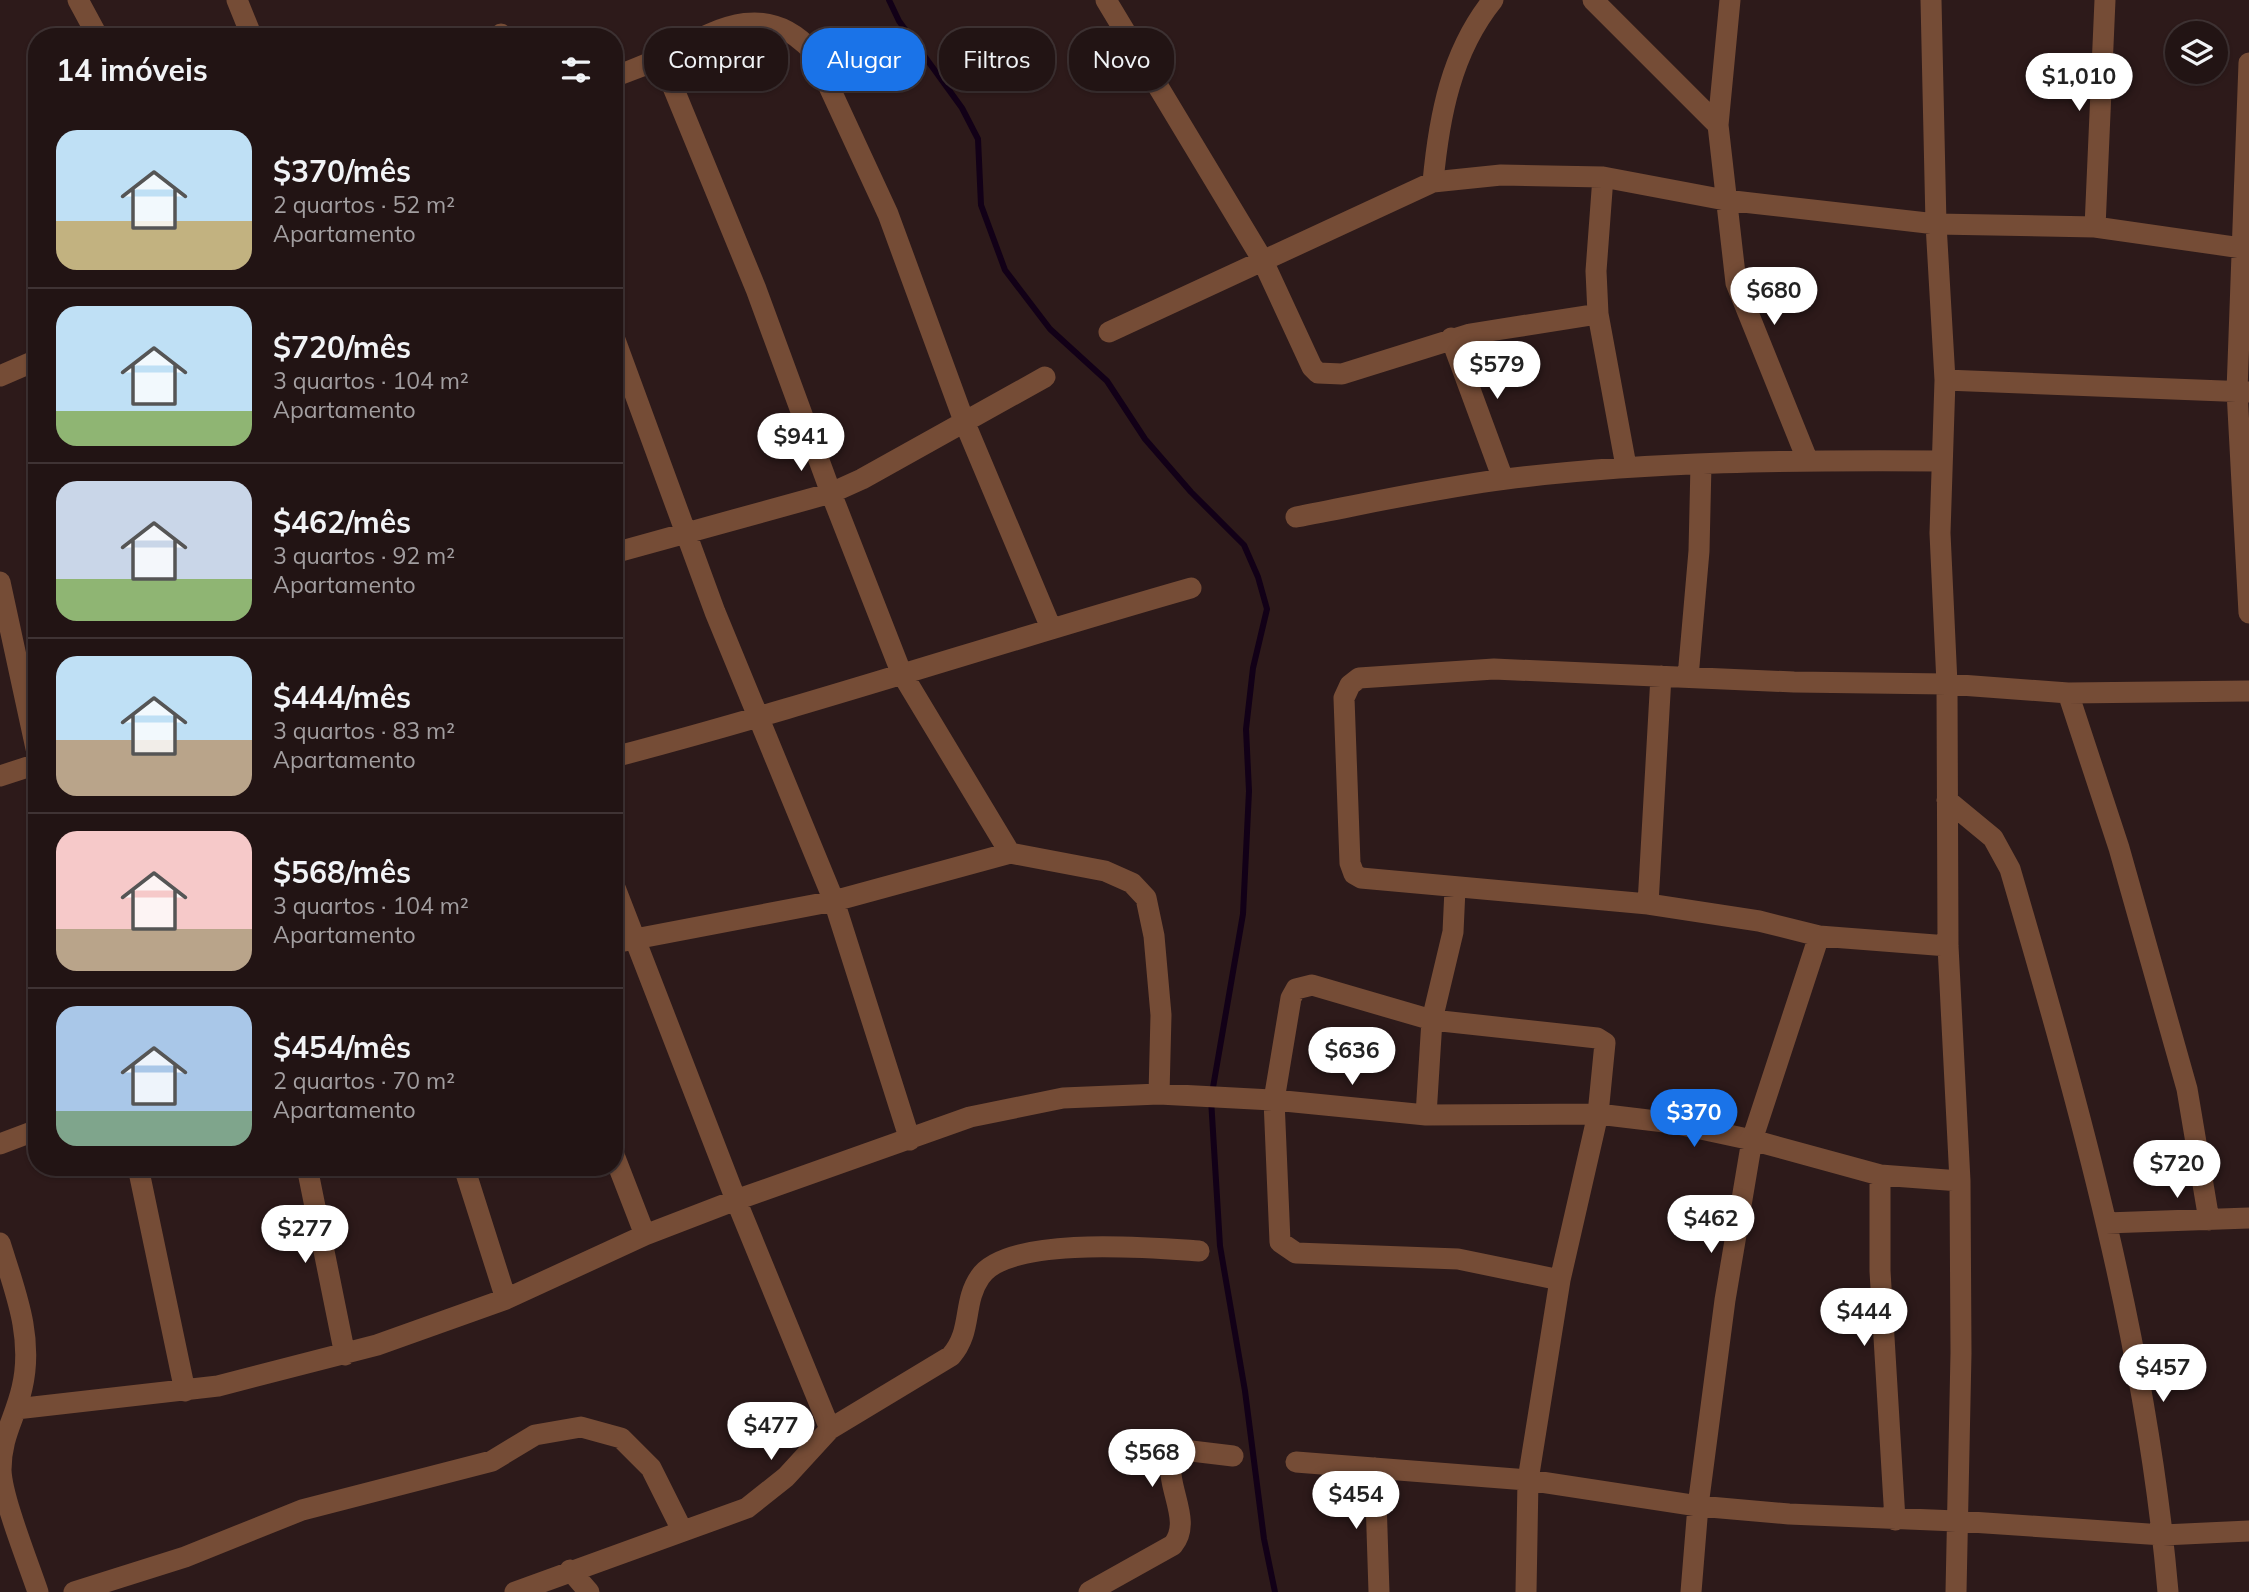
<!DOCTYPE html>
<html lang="pt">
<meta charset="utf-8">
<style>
body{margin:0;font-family:Mulish,sans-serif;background:#2e2122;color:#f1f3f6;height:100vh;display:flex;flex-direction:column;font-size:26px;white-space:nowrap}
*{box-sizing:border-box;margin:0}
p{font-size:23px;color:#a29ea0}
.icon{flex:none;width:38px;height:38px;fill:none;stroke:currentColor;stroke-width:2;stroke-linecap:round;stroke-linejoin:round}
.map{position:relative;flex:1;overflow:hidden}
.side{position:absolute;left:28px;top:28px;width:595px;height:1148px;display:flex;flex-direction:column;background:#221414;border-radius:28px;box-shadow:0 2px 5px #0004,0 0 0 2px #3f3334}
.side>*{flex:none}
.top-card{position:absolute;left:644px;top:28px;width:665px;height:63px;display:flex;gap:14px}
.controls{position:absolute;left:2165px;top:21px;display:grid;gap:14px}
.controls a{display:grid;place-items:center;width:63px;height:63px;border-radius:50%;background:#221414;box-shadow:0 2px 5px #0004,0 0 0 2px #3f3334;font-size:35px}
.price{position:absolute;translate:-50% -60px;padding:0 16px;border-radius:24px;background:#fff;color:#222;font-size:23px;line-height:46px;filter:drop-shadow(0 2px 4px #0008)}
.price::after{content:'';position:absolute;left:50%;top:42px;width:21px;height:16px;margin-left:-10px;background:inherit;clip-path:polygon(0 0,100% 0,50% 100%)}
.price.active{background:#1a73e8;color:#fff}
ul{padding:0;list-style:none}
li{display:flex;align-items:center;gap:21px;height:175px;padding:0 28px}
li+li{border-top:2px solid #3f3334}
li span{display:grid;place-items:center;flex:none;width:196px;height:140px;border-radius:21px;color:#555}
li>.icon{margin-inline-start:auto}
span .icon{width:84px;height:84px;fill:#fffc;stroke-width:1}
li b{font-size:30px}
h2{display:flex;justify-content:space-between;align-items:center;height:84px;padding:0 28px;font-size:30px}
.pill{padding:0 24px;border-radius:28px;background:#221414;box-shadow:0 2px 5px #0004,0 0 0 2px #3f3334;font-size:24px;line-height:63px}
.pill.active{background:#1a73e8;color:#fff}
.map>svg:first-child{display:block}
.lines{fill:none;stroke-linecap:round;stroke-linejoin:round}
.stream{stroke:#120017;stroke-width:6}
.minor{stroke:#754c36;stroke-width:21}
</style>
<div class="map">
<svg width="2249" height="1592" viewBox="0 0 2249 1592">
<rect width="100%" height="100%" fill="#2d1a1a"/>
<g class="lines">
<path class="stream" d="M889 0 899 21 962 108 978 139 981 205 1005 270 1050 329 1107 381 1145 439 1191 492 1244 545 1258 577 1267 609 1253 668 1246 729 1249 791 1243 914 1211 1099 1220 1246 1245 1391 1264 1539 1275 1592"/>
<path class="minor" d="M78 0 98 37
M237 0 252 37
M1106 0 1262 259 1312 367 1318 373 1342 374 1470 334 1598 314
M1593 0 1718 125 1736 283 1807 459
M1931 0 1936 224 1945 380 1940 533 1947 684 1948 946 1960 1181 1961 1353 1956 1592
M501 34V37
M661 58 756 289 831 493 901 672 1010 853
M2249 63 2237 391 2249 613
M614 77C631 70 649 64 665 56 719 28 766 0 813 52L888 214 964 421 1051 628
M1718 125 1730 0
M1603 177 1596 271 1598 314 1626 466
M1433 182C1439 117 1451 52 1493 0
M2095 227 2105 0
M1109 332 1433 182 1501 175 1603 177 1725 200 1936 224 2095 227 2249 249
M614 337 715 612 834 901 910 1140
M1451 338 1503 479
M0 376 37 360
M1945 380 2249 392
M1296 517C1365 504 1435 488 1506 479 1651 461 1795 460 1941 461
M614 553 831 493 862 479 1045 377
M0 582 37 753
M1688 677 1699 551 1701 464
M2068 693 2119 848 2187 1089 2209 1220
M614 757C808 706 998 643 1191 588
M0 776 37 764
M1947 800 1993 838 2010 869C2079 1105 2147 1346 2168 1592
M614 885 736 1200 830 1429
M1648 904 1661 676
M614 943 834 901 1010 853 1105 871 1132 883 1146 898 1154 936 1161 1015 1159 1094
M1948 946 1819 936 1759 921 1648 904 1361 878 1354 874 1350 863 1344 698 1350 685 1359 678 1494 669 1794 682 1947 684 2068 693 2249 691
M1426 1115 1432 1020 1453 932 1455 889
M0 1144 37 1130
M614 1155 645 1235
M138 1167 185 1391
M307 1167 345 1355
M464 1167 506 1299
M1880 1175V1271L1895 1520
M2106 1223 2249 1218
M0 1243C15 1291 34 1337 22 1388 15 1419 1 1436 1 1470 2 1498 28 1562 38 1592
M16 1409 218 1386 377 1345 506 1299 645 1235 736 1200 970 1117 1063 1098 1159 1094 1274 1100 1426 1115 1598 1114 1673 1123 1752 1140 1880 1175 1960 1181
M1296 1462 1528 1480 1698 1506 1789 1514 1956 1521 2163 1535 2249 1531
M1375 1468 1379 1592
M570 1570 589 1592
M74 1592 185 1557 302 1510 492 1461 535 1435 581 1427 621 1438 651 1468 682 1530
M515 1592 747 1508 786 1477 830 1429 951 1356C973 1331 962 1303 980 1277 1008 1235 1153 1248 1199 1251
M1089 1592 1173 1545C1194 1519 1162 1484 1173 1454L1183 1450 1233 1456
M1526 1592 1528 1480 1560 1280 1598 1114 1605 1043 1597 1038 1432 1020 1312 985 1296 989 1291 998 1274 1100 1280 1242 1296 1253 1458 1259 1560 1280
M1691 1592 1698 1506 1725 1300 1752 1140 1819 936"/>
</g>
</svg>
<div class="controls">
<a><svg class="icon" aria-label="layers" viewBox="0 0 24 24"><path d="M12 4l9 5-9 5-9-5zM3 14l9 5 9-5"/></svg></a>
</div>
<b class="price" style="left:2079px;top:113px">$1,010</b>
<b class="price" style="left:1774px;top:327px">$680</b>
<b class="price" style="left:1497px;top:401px">$579</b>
<b class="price" style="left:801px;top:473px">$941</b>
<b class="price" style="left:1352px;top:1087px">$636</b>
<b class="price active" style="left:1694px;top:1149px">$370</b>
<b class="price" style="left:2177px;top:1200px">$720</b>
<b class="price" style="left:1711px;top:1255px">$462</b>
<b class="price" style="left:305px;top:1265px">$277</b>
<b class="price" style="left:1864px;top:1348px">$444</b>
<b class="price" style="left:2163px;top:1404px">$457</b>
<b class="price" style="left:771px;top:1462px">$477</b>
<b class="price" style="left:1152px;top:1489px">$568</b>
<b class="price" style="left:1356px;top:1531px">$454</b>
<div class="top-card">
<a class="pill">Comprar</a>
<a class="pill active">Alugar</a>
<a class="pill">Filtros</a>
<a class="pill">Novo</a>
</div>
<section class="side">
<h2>14 imóveis<svg class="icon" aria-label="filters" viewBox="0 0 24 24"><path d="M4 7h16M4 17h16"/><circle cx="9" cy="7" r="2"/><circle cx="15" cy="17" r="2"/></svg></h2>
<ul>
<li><span style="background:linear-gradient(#bfe0f5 65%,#c2b280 0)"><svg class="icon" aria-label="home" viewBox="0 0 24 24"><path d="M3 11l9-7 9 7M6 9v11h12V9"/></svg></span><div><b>$370/mês</b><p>2 quartos · 52 m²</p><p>Apartamento</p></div></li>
<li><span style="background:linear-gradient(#bfe0f5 75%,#8fb573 0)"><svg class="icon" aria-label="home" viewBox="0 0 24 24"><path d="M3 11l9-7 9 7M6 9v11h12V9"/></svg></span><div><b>$720/mês</b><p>3 quartos · 104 m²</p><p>Apartamento</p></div></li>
<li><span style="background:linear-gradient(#c9d6e8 70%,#8fb573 0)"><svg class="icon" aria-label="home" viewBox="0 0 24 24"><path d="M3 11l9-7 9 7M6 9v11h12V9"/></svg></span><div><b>$462/mês</b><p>3 quartos · 92 m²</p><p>Apartamento</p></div></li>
<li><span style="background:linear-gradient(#bfe0f5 60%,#b9a48a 0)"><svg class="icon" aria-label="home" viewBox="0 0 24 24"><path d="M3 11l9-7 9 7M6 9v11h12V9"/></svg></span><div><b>$444/mês</b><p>3 quartos · 83 m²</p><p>Apartamento</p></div></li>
<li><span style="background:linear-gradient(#f6c9c9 70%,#b9a48a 0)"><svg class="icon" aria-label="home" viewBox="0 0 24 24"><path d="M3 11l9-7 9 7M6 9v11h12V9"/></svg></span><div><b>$568/mês</b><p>3 quartos · 104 m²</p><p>Apartamento</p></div></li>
<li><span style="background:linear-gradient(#a9c7e8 75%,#7fa58c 0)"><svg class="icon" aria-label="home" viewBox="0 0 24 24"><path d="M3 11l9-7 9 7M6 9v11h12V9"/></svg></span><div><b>$454/mês</b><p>2 quartos · 70 m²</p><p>Apartamento</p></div></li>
</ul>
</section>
</div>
